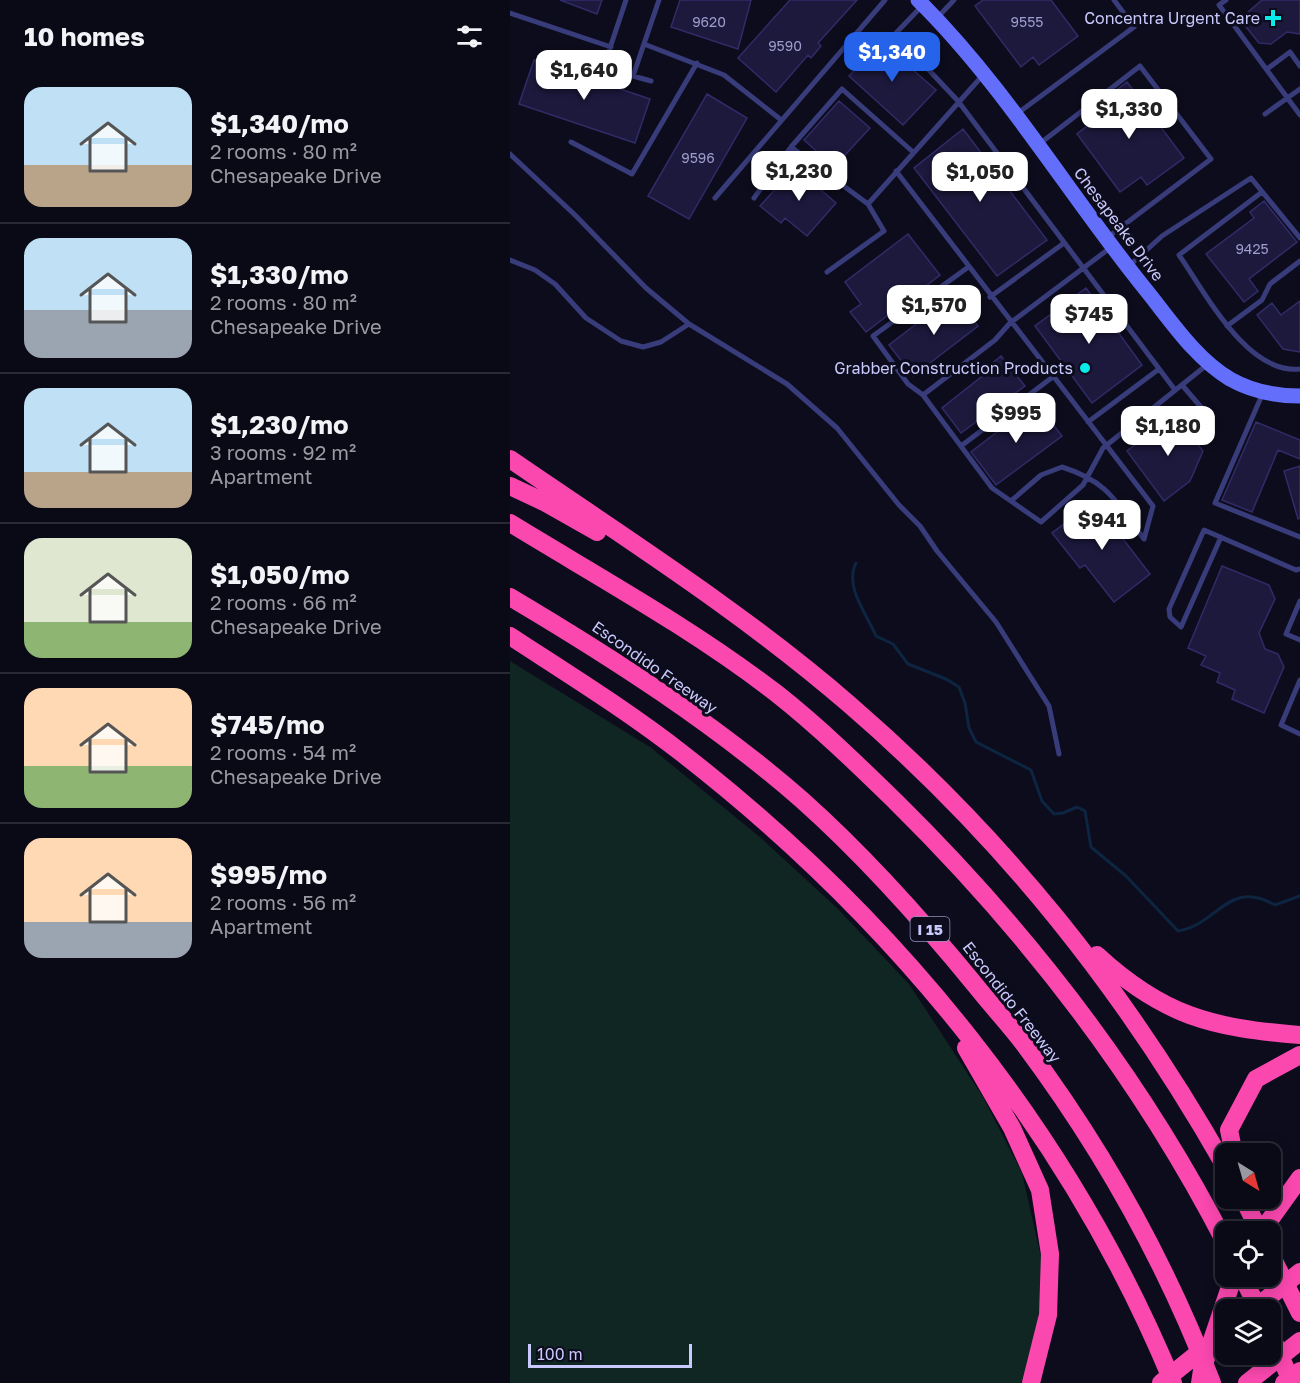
<!DOCTYPE html>
<meta charset="utf-8">
<style>
body{margin:0;font-family:"Golos Text",sans-serif;background:#13121f;color:#f1f3f6;height:100vh;display:flex;flex-direction:column;font-size:22px;white-space:nowrap}
*{box-sizing:border-box;margin:0}
p{font-size:20px;color:#999aa1}
.icon{flex:none;width:33px;height:33px;fill:none;stroke:currentColor;stroke-width:2;stroke-linecap:round;stroke-linejoin:round}
.map{position:relative;flex:1;overflow:hidden}
.side{display:flex;flex-direction:column;background:#0a0916;width:510px}
.side>*{flex:none}
.needle{width:39px;rotate:143deg}
.controls{position:absolute;left:705px;top:1143px;display:grid;gap:12px}
.controls a{display:grid;place-items:center;width:66px;height:66px;border-radius:12px;background:#0a0916;box-shadow:0 3px 15px #0003,0 0 0 2px #2a2a35;font-size:30px}
.scale{position:absolute;left:18px;bottom:15px;width:164px;box-sizing:border-box;padding-left:6px;border:3px solid #cac9fd;border-top:0;font-size:16px;line-height:21px;white-space:nowrap;color:#cac9fd;-webkit-text-stroke:4px #0d0c1d;paint-order:stroke}
.price{position:absolute;translate:-50% -51px;padding:0 14px;border-radius:12px;background:#fff;color:#222;font-size:20px;line-height:39px;filter:drop-shadow(0 2px 3px #0008)}
.price::after{content:'';position:absolute;left:50%;top:36px;width:18px;height:14px;margin-left:-9px;background:inherit;clip-path:polygon(0 0,100% 0,50% 100%)}
.price.on{background:#2563eb;color:#fff}
ul{padding:0;list-style:none}
li{display:flex;align-items:center;gap:18px;height:150px;padding:0 24px}
li+li{border-top:2px solid #2a2a35}
li span{display:grid;place-items:center;flex:none;width:168px;height:120px;border-radius:18px;color:#555}
li>.icon{margin-inline-start:auto}
span .icon{width:72px;height:72px;fill:#fffc;stroke-width:1}
li b{font-size:26px}
h2{display:flex;justify-content:space-between;align-items:center;height:72px;padding:0 24px;font-size:26px}
main{display:flex;flex:1;min-height:0}
.map>svg:first-child{display:block}
.green{fill:#0f2623}
.lines{fill:none;stroke-linecap:round;stroke-linejoin:round}
.stream{stroke:#0d2540;stroke-width:3}
.building{fill:#1c193d;stroke:#312b68;stroke-width:1.5}
.lane{stroke:#383c7a;stroke-width:5}
.secondary{stroke:#636ffb;stroke-width:15}
.highway{stroke:#fa48af;stroke-width:18}
.highway-bridge{stroke:#fa48af;stroke-width:18}
.poi-dot{fill:#07eceb;stroke:#0d0c1d;stroke-width:2}
.labels{text-anchor:middle;dominant-baseline:central;stroke-width:6;stroke-linejoin:round;paint-order:stroke}
.number-label{font-size:14px;fill:#9e9dcd}
.shield{fill:#0d0c1d;stroke:#9190ba;stroke-width:1.5}
.shield-label{font-size:15px;font-weight:bold;fill:#cac9fd}
.poi-label{font-size:16px;fill:#cac9fd;stroke:#0d0c1d;text-anchor:end}
.street-label{font-size:16px;fill:#cac9fd;stroke:#0d0c1d}
</style>
<main>
<section class="side">
<h2>10 homes<svg class="icon" aria-label="filters" viewBox="0 0 24 24"><path d="M4 7h16M4 17h16"/><circle cx="9" cy="7" r="2"/><circle cx="15" cy="17" r="2"/></svg></h2>
<ul>
<li><span style="background:linear-gradient(#bfe0f5 65%,#b9a48a 0)"><svg class="icon" aria-label="home" viewBox="0 0 24 24"><path d="M3 11l9-7 9 7M6 9v11h12V9"/></svg></span><div><b>$1,340/mo</b><p>2 rooms · 80 m²</p><p>Chesapeake Drive</p></div></li>
<li><span style="background:linear-gradient(#bfe0f5 60%,#9aa5b1 0)"><svg class="icon" aria-label="home" viewBox="0 0 24 24"><path d="M3 11l9-7 9 7M6 9v11h12V9"/></svg></span><div><b>$1,330/mo</b><p>2 rooms · 80 m²</p><p>Chesapeake Drive</p></div></li>
<li><span style="background:linear-gradient(#bfe0f5 70%,#b9a48a 0)"><svg class="icon" aria-label="home" viewBox="0 0 24 24"><path d="M3 11l9-7 9 7M6 9v11h12V9"/></svg></span><div><b>$1,230/mo</b><p>3 rooms · 92 m²</p><p>Apartment</p></div></li>
<li><span style="background:linear-gradient(#dfe7d0 70%,#8fb573 0)"><svg class="icon" aria-label="home" viewBox="0 0 24 24"><path d="M3 11l9-7 9 7M6 9v11h12V9"/></svg></span><div><b>$1,050/mo</b><p>2 rooms · 66 m²</p><p>Chesapeake Drive</p></div></li>
<li><span style="background:linear-gradient(#ffd9b3 65%,#8fb573 0)"><svg class="icon" aria-label="home" viewBox="0 0 24 24"><path d="M3 11l9-7 9 7M6 9v11h12V9"/></svg></span><div><b>$745/mo</b><p>2 rooms · 54 m²</p><p>Chesapeake Drive</p></div></li>
<li><span style="background:linear-gradient(#ffd9b3 70%,#9aa5b1 0)"><svg class="icon" aria-label="home" viewBox="0 0 24 24"><path d="M3 11l9-7 9 7M6 9v11h12V9"/></svg></span><div><b>$995/mo</b><p>2 rooms · 56 m²</p><p>Apartment</p></div></li>
</ul>
</section>
<div class="map">
<svg width="790" height="1383" viewBox="0 0 790 1383">
<rect width="100%" height="100%" fill="#0d0c1d"/>
<path class="green" d="M0 661 140 747 251 838 327 908 399 984 473 1097 512 1173 534 1270 524 1350 511 1383H0Z"/>
<g class="lines">
<path class="stream" d="M346 563C334 587 357 614 366 636L383 644 398 664 436 679 449 687 455 703 459 728 466 742 521 770 532 801 544 814 553 813 567 807 575 811 581 847 616 876 668 931C708 925 718 878 765 905L790 896"/>
</g>
<path class="building" d="M50 0H92L87 14Z
M170 0H241L228 49 161 27Z
M280 0H347L308 43 311 46 301 58 298 55 266 92 228 58Z
M473 0H541L568 36 529 65 523 57 511 67 465 6Z
M752 0H790V34L777 32 761 44 749 43 733 23 737 13Z
M371 42 426 90 393 125 339 76Z
M24 60 140 99 125 143 9 104Z
M617 82 674 158 637 185 631 177 610 192 567 134 587 118 581 110Z
M197 94 237 118 179 219 138 196Z
M329 101 360 128 324 167 294 140Z
M453 129 537 240 487 276 404 168Z
M285 167 326 203 297 236 275 218 271 223 250 206Z
M754 201 787 242 739 279 748 291 734 302 696 254 744 218 740 212Z
M398 234 430 275 356 332 340 312 351 304 335 282Z
M576 288 632 365 582 403 525 326Z
M444 295 468 326 403 376 379 345Z
M790 301V352L773 349 747 315 762 303 771 315Z
M491 356 515 386 451 433 432 408 471 377 469 374Z
M526 402 552 436 486 485 461 452Z
M665 415 693 451 680 481 654 501 617 451Z
M746 422 790 440V459L768 450 742 512 712 500Z
M790 466V518L788 519 774 471Z
M584 501 640 574 604 602 575 565 570 568 542 533Z
M712 566 759 585 765 599 749 633 755 649 768 654 774 667 754 713 722 699 725 690 707 682 710 673 691 665 696 656 678 648Z"/>
<g class="lines">
<path class="lane" d="M116 0 94 66 123 76 149 0
M716 0 709 5 790 115
M411 7 385 34 448 101 665 390
M0 13 101 47
M427 18 444 0
M134 44 214 75 270 119
M757 69 780 52 790 66
M123 76 141 81
M508 113 624 27 604 0
M755 114 790 89
M61 142 122 174 187 63
M528 145 630 66 701 159 598 237
M281 147 332 89 403 152
M0 154 65 215 136 288 179 324 277 384 327 428 389 505 410 526 427 551 486 622 539 706 549 754
M386 171 643 506 634 539C606 502 599 482 552 467L531 475 501 501
M752 192 669 255C695 292 737 375 790 369
M205 198 375 0
M244 198 281 147 358 204
M0 260 25 270 45 284 76 318 111 341 133 347 151 342 179 324
M619 266 652 236 741 178 790 238
M457 268 363 336 398 384 413 395 482 488 531 522 573 485 593 448 698 364
M317 272 374 231 358 204 473 75
M480 297 554 243
M717 326 752 300 760 284 790 261
M672 385 702 420
M413 395 485 340 500 323 600 248
M752 395 705 503 790 537
M578 422 649 369
M451 446 544 376
M711 537 671 627 660 617 659 609 694 530 786 570 790 569
M790 601 776 634 790 640
M790 680 771 725 790 734"/>
<path class="secondary" d="M408 0C495 86 559 195 636 290 661 321 685 358 720 379 743 392 765 396 790 396"/>
<path class="highway" d="M0 459C115 538 234 613 340 705 495 839 615 990 716 1168
M0 486 34 502 87 532
M0 523C90 578 183 629 266 693 308 726 347 764 385 801 517 931 631 1079 716 1244
M0 597C101 657 204 723 292 800 356 857 412 920 466 986 481 1005 499 1024 514 1044 591 1147 656 1263 702 1383
M0 636C58 674 118 711 173 754 385 919 560 1133 663 1383
M587 955C653 1016 702 1028 790 1035
M456 1048 502 1128 530 1190 540 1254 538 1315 521 1383
M724 1154 719 1130 746 1079 790 1055
M733 1198 750 1232
M751 1232 790 1178
M760 1253 790 1313
M732 1276 749 1310
M760 1333 782 1383"/>
<path class="highway-bridge" d="M743 1310 790 1272
M651 1383 702 1342
M690 1383 692 1370 720 1287
M737 1383 790 1341
M774 1383 790 1371"/>
</g>
<g class="poi-dot">
<path d="M760 9h6v6h6v6h-6v6h-6v-6h-6v-6h6z"/>
<circle cx="575" cy="368" r="6"/>
</g>
<g class="labels">
<g class="number-label">
<text x="199" y="21">9620</text>
<text x="517" y="21">9555</text>
<text x="275" y="45">9590</text>
<text x="188" y="157">9596</text>
<text x="742" y="248">9425</text>
</g>
<rect class="shield" x="400.5" y="917" width="39" height="24" rx="4.5"/>
<g class="shield-label">
<text x="420" y="929">I 15</text>
</g>
<g class="poi-label">
<text x="750" y="18">Concentra Urgent Care</text>
<text x="563" y="368">Grabber Construction Products</text>
</g>
<g class="street-label">
<text transform="translate(609 224) rotate(53)">Chesapeake Drive</text>
<text transform="translate(145 667) rotate(35)">Escondido Freeway</text>
<text transform="translate(502 1002) rotate(52)">Escondido Freeway</text>
</g>
</g>
</svg>
<div class="controls">
<a><svg class="needle" viewBox="-14 -14 28 28"><path d="M0-13l5 13h-10z" fill="#e53935"/><path d="M0 13l5-13h-10z" fill="#999aa1"/></svg></a>
<a><svg class="icon" aria-label="locate" viewBox="0 0 24 24"><circle cx="12" cy="12" r="6"/><path d="M12 2v4M12 18v4M2 12h4M18 12h4"/></svg></a>
<a><svg class="icon" aria-label="layers" viewBox="0 0 24 24"><path d="M12 4l9 5-9 5-9-5zM3 14l9 5 9-5"/></svg></a>
</div>
<div class="scale">100 m</div>
<b class="price on" style="left:382px;top:83px">$1,340</b>
<b class="price" style="left:74px;top:101px">$1,640</b>
<b class="price" style="left:619px;top:140px">$1,330</b>
<b class="price" style="left:289px;top:202px">$1,230</b>
<b class="price" style="left:470px;top:203px">$1,050</b>
<b class="price" style="left:424px;top:336px">$1,570</b>
<b class="price" style="left:579px;top:345px">$745</b>
<b class="price" style="left:506px;top:444px">$995</b>
<b class="price" style="left:658px;top:457px">$1,180</b>
<b class="price" style="left:592px;top:551px">$941</b>
</div>
</main>
